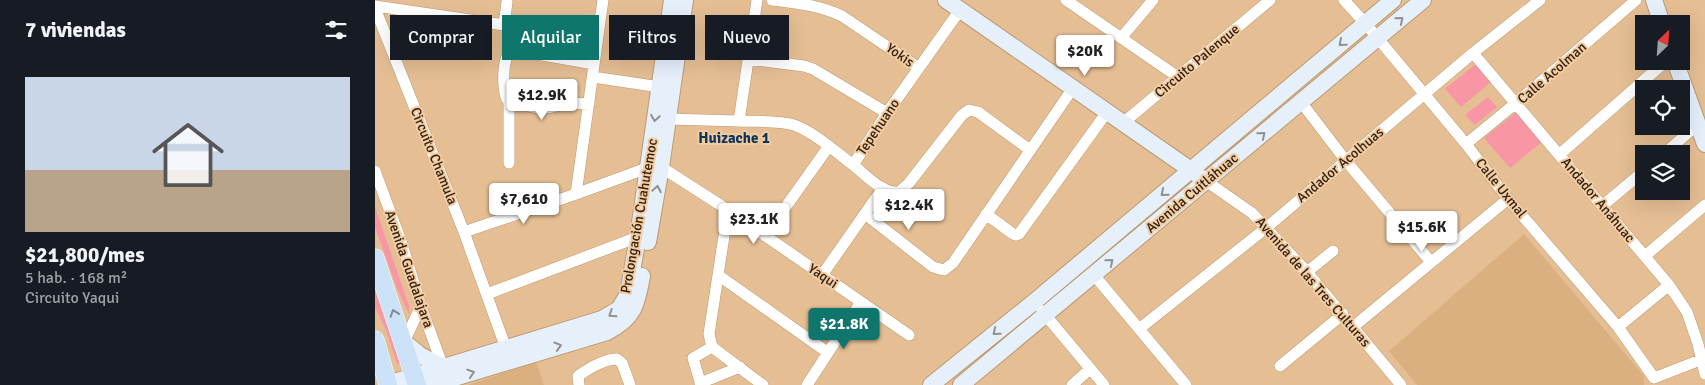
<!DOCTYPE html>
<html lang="es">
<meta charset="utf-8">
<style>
body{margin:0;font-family:Signika,sans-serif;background:#242831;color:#f1f3f6;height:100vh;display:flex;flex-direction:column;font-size:19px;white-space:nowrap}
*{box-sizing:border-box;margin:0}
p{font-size:16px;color:#9ea1a6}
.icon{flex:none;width:28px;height:28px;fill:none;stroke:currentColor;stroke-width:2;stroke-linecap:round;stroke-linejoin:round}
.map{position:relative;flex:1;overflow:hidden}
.details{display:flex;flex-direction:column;background:#171b24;width:375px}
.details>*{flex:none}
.hud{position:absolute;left:15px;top:15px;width:475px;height:45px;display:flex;gap:10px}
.needle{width:32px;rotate:25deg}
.controls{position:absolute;left:1260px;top:15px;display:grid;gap:10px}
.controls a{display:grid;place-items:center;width:55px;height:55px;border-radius:0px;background:#171b24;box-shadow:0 5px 20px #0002;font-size:25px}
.price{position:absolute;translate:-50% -42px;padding:0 11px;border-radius:5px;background:#fff;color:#222;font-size:16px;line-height:32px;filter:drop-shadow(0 1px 2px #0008)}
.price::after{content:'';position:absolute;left:50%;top:30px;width:15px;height:11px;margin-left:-8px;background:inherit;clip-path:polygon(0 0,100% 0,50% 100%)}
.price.selected{background:#0f766e;color:#fff}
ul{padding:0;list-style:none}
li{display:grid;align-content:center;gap:10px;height:265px;padding:0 25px}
li span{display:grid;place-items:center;height:155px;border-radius:0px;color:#555}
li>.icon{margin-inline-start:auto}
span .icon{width:90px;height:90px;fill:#fffc;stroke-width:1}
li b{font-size:21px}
h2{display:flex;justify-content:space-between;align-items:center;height:60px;padding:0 25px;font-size:21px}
.pill{padding:0 18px;border-radius:0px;background:#171b24;box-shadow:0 5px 20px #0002;font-size:18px;line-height:45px}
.pill.selected{background:#0f766e;color:#fff}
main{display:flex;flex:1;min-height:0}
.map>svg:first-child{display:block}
.built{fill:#dbb080}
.green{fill:#f896a6}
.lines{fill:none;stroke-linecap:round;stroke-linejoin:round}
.street-casing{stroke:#bd9970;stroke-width:12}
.secondary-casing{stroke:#bd9970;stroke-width:18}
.primary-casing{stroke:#fff;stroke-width:19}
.street{stroke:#fff;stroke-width:11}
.secondary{stroke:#e6f0fb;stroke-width:16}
.primary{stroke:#cce2f8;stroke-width:18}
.oneway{stroke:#929190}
.oneway2{stroke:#84898e}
.labels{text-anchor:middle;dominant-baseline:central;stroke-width:4;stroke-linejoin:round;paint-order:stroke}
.street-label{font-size:14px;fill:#2c1d0d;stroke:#f2cba1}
.neighbourhood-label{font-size:15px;font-weight:bold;fill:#0b365b;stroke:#f2cba1}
</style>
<main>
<section class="details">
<h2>7 viviendas<svg class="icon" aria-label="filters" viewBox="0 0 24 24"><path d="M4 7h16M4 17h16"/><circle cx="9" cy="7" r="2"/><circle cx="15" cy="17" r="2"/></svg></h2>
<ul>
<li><span style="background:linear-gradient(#c9d6e8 60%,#b9a48a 0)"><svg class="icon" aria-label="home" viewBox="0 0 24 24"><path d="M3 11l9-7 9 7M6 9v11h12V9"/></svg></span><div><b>$21,800/mes</b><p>5 hab. · 168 m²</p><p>Circuito Yaqui</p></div></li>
</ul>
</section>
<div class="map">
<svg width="1330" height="385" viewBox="0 0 1330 385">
<rect width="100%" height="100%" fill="#e5be94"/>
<path class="built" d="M1149 234 1269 376V385H1042L1014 351Z
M161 362 169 385H93Z"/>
<path class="green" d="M1102 63 1117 81 1086 107 1070 89Z
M1113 97 1122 107 1100 125 1090 115Z
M1143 111 1168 141 1135 168 1109 138Z
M0 207 34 306V314L21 286 0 227Z
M0 291 25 363 22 364 11 330 0 307Z"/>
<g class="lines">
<defs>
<path id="street" d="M382 0 364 121C382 122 402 120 419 125 439 132 461 152 478 165L512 113 585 10
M397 0C421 3 444 5 467 16L544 68
M691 0 803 77
M969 0 990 23 1091 144 1133 199 1243 327 1279 378
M0 6 129 25 132 2
M0 8 89 232 133 354
M746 38 778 0
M1098 53 1294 285 1312 312 1323 344 1330 374
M373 59 429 66 438 69 512 113
M218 77 285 87
M926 102 971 161 1056 262
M214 104 194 103 173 108H164L134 102C127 95 128 69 131 59 132 54 135 52 139 50L219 64
M293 119 364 121
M748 123 895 0
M1091 144 1141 103 1261 0
M1185 154 1291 61
M1289 154 1323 124
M134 163V102
M478 165C490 174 507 194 524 192L534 183 587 115 594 110 603 112 655 150
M0 171 27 244 46 306 68 367
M831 181 877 213 932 272 1026 385
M201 194 228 0
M1227 206 1269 171
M353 210 334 334 337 347 388 385
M490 214 558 267 569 270 578 263 698 88
M611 214 638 234 641 235 644 234 732 112
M89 232 201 194 272 168 286 167 353 210 534 335
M390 236 454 146
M1270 256 1330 205
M932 272 958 251
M343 275 452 352
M447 275 508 188
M719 275 811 385
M112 294 263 237
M667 311 729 385
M978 327 1133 199
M1243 327 1294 285
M764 329 891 228 1098 53 1165 0
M29 342 46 306
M905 366 968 314
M1279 378 1330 358
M325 383 365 367
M204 385 203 376C213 369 230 359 242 359L247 363 255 385
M326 385 318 358 337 347
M432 385 486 302
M697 385 715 369"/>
<path id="secondary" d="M571 0 823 175
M1279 0 1287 24
M1300 61 1330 144
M273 242 286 167 310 0
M29 342 45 355 68 367
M13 384 227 319 244 309 253 294 263 237 297 0
M56 385 232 332C259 318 262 305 267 276
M556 385 659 302 1018 0
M586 385 1048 0"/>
<path id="primary" d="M0 258 42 385
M0 340 13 385"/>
</defs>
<use href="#street" class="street-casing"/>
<use href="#secondary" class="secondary-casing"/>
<use href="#primary" class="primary-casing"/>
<use href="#street" class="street"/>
<use href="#secondary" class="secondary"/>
<use href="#primary" class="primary"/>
</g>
<defs><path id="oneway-chevron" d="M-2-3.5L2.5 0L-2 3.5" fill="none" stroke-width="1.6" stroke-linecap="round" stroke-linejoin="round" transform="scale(1.25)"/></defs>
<g class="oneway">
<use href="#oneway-chevron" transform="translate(1025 20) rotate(-40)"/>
<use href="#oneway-chevron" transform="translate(967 43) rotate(139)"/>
<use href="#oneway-chevron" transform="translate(280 118) rotate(99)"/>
<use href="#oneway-chevron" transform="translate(887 135) rotate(-40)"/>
<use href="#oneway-chevron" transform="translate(282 189) rotate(-80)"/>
<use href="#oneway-chevron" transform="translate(789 193) rotate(140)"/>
<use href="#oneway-chevron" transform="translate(735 262) rotate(-40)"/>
<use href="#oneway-chevron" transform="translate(237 314) rotate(147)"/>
<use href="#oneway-chevron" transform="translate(621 332) rotate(141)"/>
<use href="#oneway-chevron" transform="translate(183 346) rotate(-17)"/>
<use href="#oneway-chevron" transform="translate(96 373) rotate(-18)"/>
</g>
<use class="oneway2" href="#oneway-chevron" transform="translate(19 313) rotate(-109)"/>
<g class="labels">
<g class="street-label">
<text transform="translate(525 55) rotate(35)">Yokis</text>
<text transform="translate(822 61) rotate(-40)">Circuito Palenque</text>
<text transform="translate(1177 73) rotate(-41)">Calle Acolman</text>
<text transform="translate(503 127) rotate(-56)">Tepehuano</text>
<text transform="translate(59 156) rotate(68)">Circuito Chamula</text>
<text transform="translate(965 165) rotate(-40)">Andador Acolhuas</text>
<text transform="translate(1126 188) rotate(51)">Calle Uxmal</text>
<text transform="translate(817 193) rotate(-40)">Avenida Cuitláhuac</text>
<text transform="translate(1223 200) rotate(50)">Andador Anáhuac</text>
<text transform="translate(264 216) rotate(-80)">Prolongación Cuahutemoc</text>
<text transform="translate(34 269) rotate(71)">Avenida Guadalajara</text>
<text transform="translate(448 276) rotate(34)">Yaqui</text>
<text transform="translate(938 282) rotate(49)">Avenida de las Tres Culturas</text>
</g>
<g class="neighbourhood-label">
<text x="359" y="138">Huizache 1</text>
</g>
</g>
</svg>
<div class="controls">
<a><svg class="needle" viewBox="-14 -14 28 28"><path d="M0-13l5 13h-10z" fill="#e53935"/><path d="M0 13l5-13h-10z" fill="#9ea1a6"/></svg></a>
<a><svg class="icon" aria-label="locate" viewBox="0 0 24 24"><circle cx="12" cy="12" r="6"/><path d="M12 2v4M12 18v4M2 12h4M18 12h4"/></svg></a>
<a><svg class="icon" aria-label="layers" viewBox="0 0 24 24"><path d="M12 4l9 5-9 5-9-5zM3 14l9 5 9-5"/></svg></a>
</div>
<b class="price" style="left:710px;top:77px">$20K</b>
<b class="price" style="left:167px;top:121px">$12.9K</b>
<b class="price" style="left:149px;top:225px">$7,610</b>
<b class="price" style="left:534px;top:231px">$12.4K</b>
<b class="price" style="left:379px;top:245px">$23.1K</b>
<b class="price" style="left:1047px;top:253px">$15.6K</b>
<b class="price selected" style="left:469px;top:350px">$21.8K</b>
<div class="hud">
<a class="pill">Comprar</a>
<a class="pill selected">Alquilar</a>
<a class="pill">Filtros</a>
<a class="pill">Nuevo</a>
</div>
</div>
</main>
